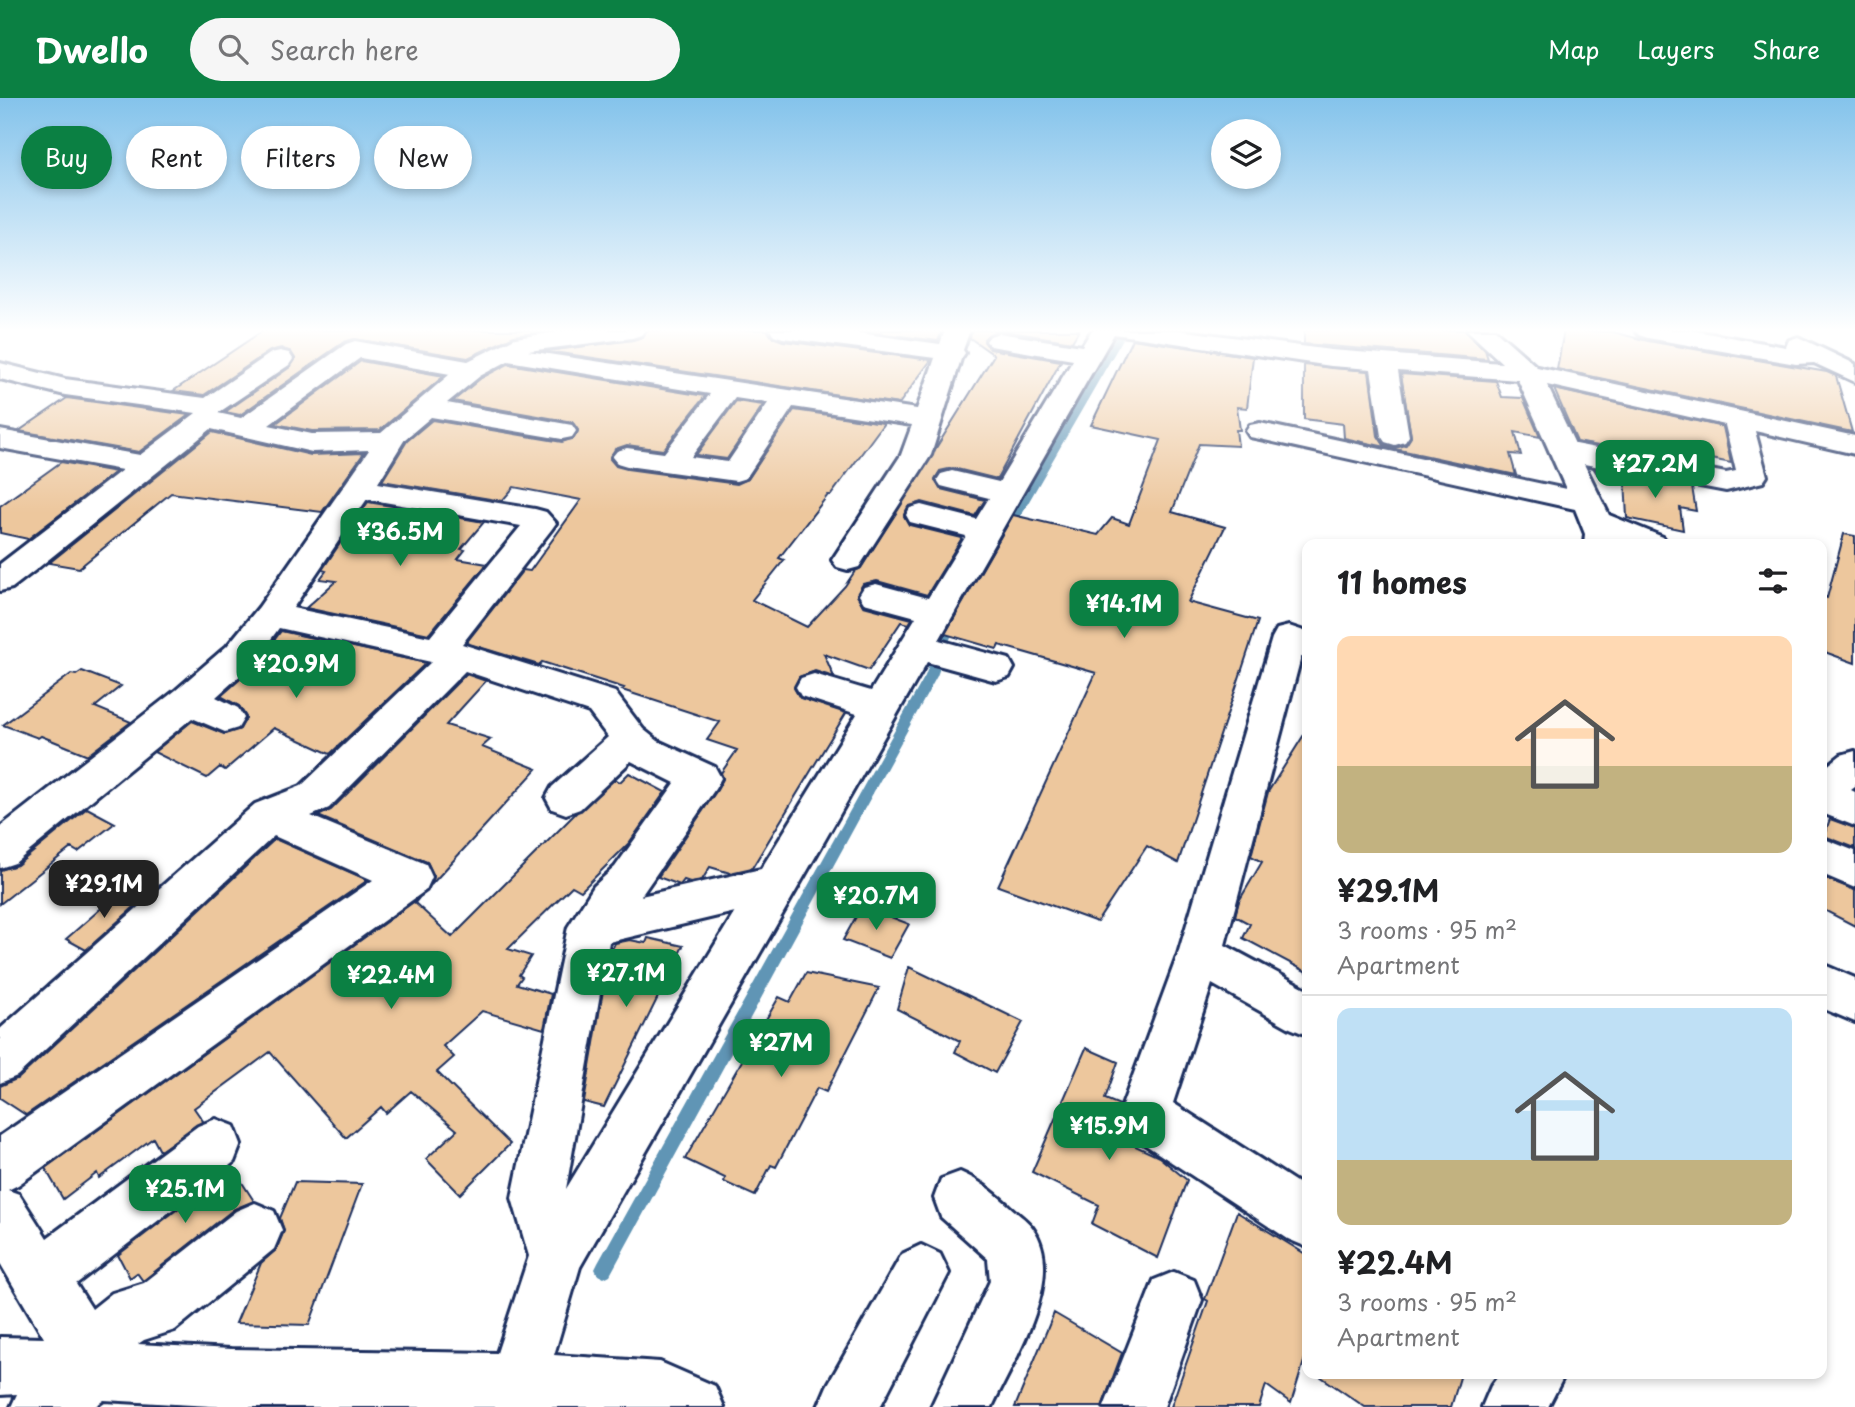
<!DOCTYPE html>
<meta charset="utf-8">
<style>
body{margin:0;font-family:"Playpen Sans",sans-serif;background:#f6f6f6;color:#202124;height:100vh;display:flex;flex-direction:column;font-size:26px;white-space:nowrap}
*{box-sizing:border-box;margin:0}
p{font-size:23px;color:#757577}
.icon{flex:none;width:38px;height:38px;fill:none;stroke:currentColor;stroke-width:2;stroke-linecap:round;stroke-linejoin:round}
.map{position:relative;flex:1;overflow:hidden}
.drawer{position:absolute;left:1302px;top:441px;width:525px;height:840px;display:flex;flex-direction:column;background:#fff;border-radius:14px;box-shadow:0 4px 10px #0003}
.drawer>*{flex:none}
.top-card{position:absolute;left:21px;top:28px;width:665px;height:63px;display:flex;gap:14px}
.controls{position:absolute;left:1211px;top:21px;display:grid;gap:14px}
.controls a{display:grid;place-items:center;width:70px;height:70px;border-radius:50%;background:#fff;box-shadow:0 4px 10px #0003;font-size:35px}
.price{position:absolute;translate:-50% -60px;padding:0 16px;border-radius:14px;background:#0b8043;color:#fff;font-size:23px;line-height:46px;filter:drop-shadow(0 2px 4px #0008)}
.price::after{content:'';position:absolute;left:50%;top:42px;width:21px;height:16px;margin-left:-10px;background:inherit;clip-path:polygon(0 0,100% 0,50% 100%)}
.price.current{background:#222;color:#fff}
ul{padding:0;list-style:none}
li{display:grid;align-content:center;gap:14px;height:371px;padding:0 35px}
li+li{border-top:2px solid #e0e0e0}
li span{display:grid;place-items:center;height:217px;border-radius:14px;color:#555}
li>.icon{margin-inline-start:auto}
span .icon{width:126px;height:126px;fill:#fffc;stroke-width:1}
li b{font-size:30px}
h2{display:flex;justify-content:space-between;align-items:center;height:84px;padding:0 35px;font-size:30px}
.pill{padding:0 24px;border-radius:32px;background:#fff;box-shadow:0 4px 10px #0003;font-size:24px;line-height:63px}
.pill.current{background:#0b8043;color:#fff}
header{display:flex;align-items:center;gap:42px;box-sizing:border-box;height:98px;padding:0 35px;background:#0b8043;color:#fff}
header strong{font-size:33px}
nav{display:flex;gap:38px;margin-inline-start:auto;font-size:24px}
.search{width:490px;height:63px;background:#f6f6f6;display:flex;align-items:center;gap:18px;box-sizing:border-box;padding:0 24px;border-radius:38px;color:#757577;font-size:26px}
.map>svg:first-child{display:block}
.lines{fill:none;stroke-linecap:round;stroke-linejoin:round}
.stream{fill:#6095b5;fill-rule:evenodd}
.building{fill:#edc79d;stroke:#1b2f5e;stroke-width:2}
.minor-casing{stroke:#1b2f5e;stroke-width:6}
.minor{fill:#fff;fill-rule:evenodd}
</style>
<header>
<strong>Dwello</strong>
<div class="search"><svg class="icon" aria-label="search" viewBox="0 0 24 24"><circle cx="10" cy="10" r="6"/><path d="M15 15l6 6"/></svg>Search here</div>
<nav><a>Map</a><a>Layers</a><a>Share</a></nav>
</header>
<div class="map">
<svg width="1855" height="1309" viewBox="0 0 1855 1309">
<rect width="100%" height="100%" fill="#fff"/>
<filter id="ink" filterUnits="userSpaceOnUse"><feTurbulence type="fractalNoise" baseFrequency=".0143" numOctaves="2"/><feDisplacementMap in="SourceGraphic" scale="14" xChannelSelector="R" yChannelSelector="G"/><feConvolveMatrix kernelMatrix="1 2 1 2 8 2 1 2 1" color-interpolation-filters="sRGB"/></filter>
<g filter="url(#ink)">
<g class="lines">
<path class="stream" d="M1120 232H1128L1013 431 1008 434 1004 433 1003 431Z
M954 518 959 522 952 536 937 578 610 1177 604 1180 598 1177 595 1171 598 1165 925 578 940 536 950 519Z"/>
</g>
<path class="building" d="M264 232H555L514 238 468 260 354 241 344 244 240 317 225 314 290 269 295 262 291 254 281 250 270 253 204 297 173 293Z
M648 232H767L772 239 783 243 931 262 899 306 547 253 633 242 643 239Z
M854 232H942L938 243Z
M972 232H1079L1072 244 999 232 989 236 984 241 990 251 1061 263 997 381 953 370 940 373 935 381 940 391 985 402 975 418 922 404 908 409 904 418 909 427 962 440 927 497 877 483 863 486 857 496 863 508 912 521 909 526 901 524 869 572 824 556 834 579 815 573 799 579 794 590 800 600 846 615 752 770 730 775 710 769 702 782 690 784 684 782 680 787 658 779 717 692 723 681 721 675 737 652 707 642 720 624 622 592 624 590 542 564 539 567 466 545 523 472 530 473 581 402 514 389 502 403 382 383 407 343 432 322 562 344 574 340 578 332 572 324 453 303 481 280 508 266 705 298 663 352 627 347 615 351 610 361 616 368 627 371 737 386 748 381 794 312 884 325 831 397H828L779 460 784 462 752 502 807 529 845 488 855 473 861 470 994 257 970 240Z
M1304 232H1465L1485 252 1488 261 1304 246Z
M1564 232 1613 234 1648 243 1827 274 1836 278 1852 334 1557 271Z
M1132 241 1253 259 1247 310 1237 309 1240 332H1236L1238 348 1199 346 1172 414 1225 429 1188 504 1258 523 1178 765 1147 748 1097 824 998 788 1096 575 999 547 997 551 945 536 1013 417 1098 437 1112 420 1129 426 1161 342 1091 327Z
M361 263 444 278 380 332 312 333 275 326Z
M1304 267 1369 273 1378 338 1384 347 1396 350 1406 347 1411 339 1401 276 1496 283 1502 299 1523 300 1540 339 1515 334 1521 357 1510 356 1516 377 1344 340 1343 326 1304 321Z
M1554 291 1723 329 1731 365 1711 361 1712 368 1689 365 1577 344Z
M67 300 189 317 139 354 19 333Z
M736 303 763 307 727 361 696 357Z
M212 334 311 357 364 355 322 414 171 395 79 470 49 465Z
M61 364 116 374 28 441 0 435V408Z
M1594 371 1692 389 1696 413 1680 410 1683 432 1627 420 1625 380 1598 377Z
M368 404 484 424 461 451 465 452 458 461 487 466 429 536 306 510 336 483 320 481 326 473 322 472Z
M1844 436 1855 438V565L1822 553V498L1827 500Z
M281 533 426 565 330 656 274 630 225 672 220 669 207 680 154 654 192 623 224 636 240 631 246 619 239 608 221 598 255 568Z
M82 573 121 588 95 609 131 624 88 657 41 638 38 640 3 627 71 576 76 577Z
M466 576 486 583 446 627 491 641 482 649 537 671 431 787 434 778 427 764 318 718 331 712Z
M1307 632V874L1243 840 1250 826 1235 818 1239 803 1262 764 1251 758 1268 694Z
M629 675 665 694 629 745 581 793 572 788 508 851 531 858 519 877 522 879 517 886 551 896 544 931 482 913 443 948 454 959 437 974 510 1046 460 1096 426 1061 457 1032 411 993 386 1015 381 1009 346 1040 270 954 194 1010 203 1023 160 1053 153 1040 99 1080 97 1075 63 1101 45 1070 419 800 415 805 452 839 576 715 615 681 620 684Z
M87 710 115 725 78 754 71 750 0 806V772L17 767Z
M1830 721 1855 730V750L1824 738Z
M275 741 368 782 26 1017 0 1000V988L19 980Z
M1822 779 1855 792V828L1822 811Z
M122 792 142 802 86 852 66 841Z
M862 808 909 826 890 860 843 842Z
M648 840 683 848 604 1009 584 1004 609 857 615 845 630 842 646 845Z
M909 869 1023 924 995 975 955 954 960 943 897 911Z
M806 875 879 890 826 994 817 990 776 1069 771 1067 755 1098 724 1084 725 1080 685 1061 779 899 790 904Z
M1086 950 1118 964 1105 1001 1120 1007 1110 1036 1159 1059 1187 1082 1158 1160 1092 1126 1099 1107 1032 1074Z
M232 1069 254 1103 234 1111 143 1183 137 1175 130 1180 118 1157Z
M295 1084 362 1086 309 1227 236 1225 261 1165 276 1152 284 1133 280 1120Z
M1237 1114 1307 1157V1254L1291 1305 1266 1287 1259 1309H1171L1208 1203 1205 1201Z
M1054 1215 1122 1255 1102 1309H1015Z
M1317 1276H1461L1451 1309H1365Z"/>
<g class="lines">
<defs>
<path id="minor" d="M571 232H645L641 237 632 240 528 253 917 311 935 260 783 240 774 237 770 232H837L940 246 945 232H970L963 252 965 255 961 261 931 357 859 469 848 472 837 469 832 462 901 357 912 327 793 309 746 380 736 383 627 368 617 365 612 359 617 353 627 350 664 355 710 296 508 263 480 278 447 305 572 327 576 333 572 339 562 341 431 319 405 341 378 385 535 411 546 414 556 425 551 432 462 546 615 594 643 631 658 643 715 669 721 680 715 691 641 798 761 771 857 616 801 598 796 589 801 580 814 576 871 593 916 519 864 505 859 497 864 489 876 486 928 500 966 438 910 424 906 417 910 410 921 407 976 421 989 400 941 388 937 382 941 376 952 373 999 384 1073 262 990 248 986 243 990 238 999 235 1082 248 1092 232H1178L1331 252 1502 265 1467 232H1495L1537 269 1855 338V356L1755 333 1767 378 1763 384 1726 393 1584 366 1609 417 1663 439 1668 446H1624L1616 443V446H1584L1585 436 1575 411 1260 341 1250 339 1246 333 1250 327 1260 325 1566 391 1518 282 1398 273 1409 338 1405 344 1395 347 1385 344 1381 338 1371 271 1331 268 1114 236 939 542 1009 561 1014 570 1009 579 996 583 927 564 580 1169 554 1257 660 1264 715 1288 724 1309H228L104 1302 94 1309H11L17 1296 0 1297V1239L44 1240 0 1165V1038L373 782 274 738 17 978 0 985V931L255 706 301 688 431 564 279 530 253 566 216 599 238 610 244 620 238 630 225 634 192 620 15 765 0 770V729L176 592 227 548 259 509 369 352 312 354 211 331 38 470 12 490 0 493V466L122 372 0 350V332L140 357 196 315 65 297 0 281V265L65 281 205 300 271 255 280 253 289 255 293 261 289 267 218 315 241 320 346 246 355 243 468 263 515 240ZM360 260 450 276 381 335 312 336 269 327ZM1547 287 1725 327 1736 373 1726 375 1575 346ZM735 300 768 305 728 364 691 359ZM367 401 521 428 430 539 293 510ZM465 573 589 614 608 639 552 689 546 700 552 711 566 716 580 711 631 663 675 685 615 769 594 788 568 829 512 1100 529 1158 497 1255 231 1251 138 1246 144 1242 175 1232 274 1151 282 1132 274 1113 255 1105 236 1113 144 1185 112 1195 92 1211 76 1186 234 1064 241 1046 234 1028 216 1021 198 1028 47 1140 19 1096 8 1092 18 1087 426 792 432 779 426 766 311 718 329 710ZM735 814 566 1091 609 844Z
M1635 232H1690L1786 249 1789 242 1798 239 1855 266V284L1814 265 1796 266 1648 240 1639 237Z
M1289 528 1307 534V560L1301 559 1225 847 1307 891V937L1290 930 1212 886 1173 1005 1307 1091V1149L1288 1141 1126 1034 1119 1016 1178 856 1272 540 1277 531Z
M1855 653V689L1851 692 1855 694V728L1822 715V672L1841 657Z
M1822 740 1855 753V790L1822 776Z
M1822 866 1855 880V924L1822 910Z
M960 1074C979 1082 992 1093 1008 1107 1015 1114 1026 1121 1032 1129 1068 1178 1014 1262 992 1309H931L990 1183 988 1161 941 1119 934 1100 941 1081Z
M921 1147 940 1156 949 1175 880 1309H818L827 1288 902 1156Z
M1174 1174 1194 1182 1202 1202 1164 1309H1104L1154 1182Z
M1500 1276H1565L1548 1309H1482L1491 1288Z"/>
</defs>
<use href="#minor" class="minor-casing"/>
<use href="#minor" class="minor"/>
</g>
</g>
<linearGradient id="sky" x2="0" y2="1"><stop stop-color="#84c3eb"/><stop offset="0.56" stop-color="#fff"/><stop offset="1" stop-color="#fff" stop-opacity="0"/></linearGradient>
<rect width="1855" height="415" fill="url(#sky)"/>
</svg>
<div class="controls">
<a><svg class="icon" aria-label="layers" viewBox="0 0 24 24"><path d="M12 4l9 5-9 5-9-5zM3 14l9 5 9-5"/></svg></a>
</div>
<b class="price" style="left:1655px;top:402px">¥27.2M</b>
<b class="price" style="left:400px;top:470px">¥36.5M</b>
<b class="price" style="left:1124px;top:542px">¥14.1M</b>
<b class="price" style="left:296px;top:602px">¥20.9M</b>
<b class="price current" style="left:104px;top:822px">¥29.1M</b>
<b class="price" style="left:876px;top:834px">¥20.7M</b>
<b class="price" style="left:626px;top:911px">¥27.1M</b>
<b class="price" style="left:391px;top:913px">¥22.4M</b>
<b class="price" style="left:781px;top:981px">¥27M</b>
<b class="price" style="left:1109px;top:1064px">¥15.9M</b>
<b class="price" style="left:185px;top:1127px">¥25.1M</b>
<div class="top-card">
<a class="pill current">Buy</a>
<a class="pill">Rent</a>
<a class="pill">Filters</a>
<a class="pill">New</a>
</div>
<section class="drawer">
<h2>11 homes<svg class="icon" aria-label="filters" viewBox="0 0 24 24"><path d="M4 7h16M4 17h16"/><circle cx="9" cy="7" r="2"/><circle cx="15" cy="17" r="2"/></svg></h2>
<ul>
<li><span style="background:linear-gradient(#ffd9b3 60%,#c2b280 0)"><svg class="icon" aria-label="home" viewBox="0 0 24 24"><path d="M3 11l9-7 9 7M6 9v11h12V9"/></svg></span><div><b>¥29.1M</b><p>3 rooms · 95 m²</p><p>Apartment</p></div></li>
<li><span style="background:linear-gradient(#bfe0f5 70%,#c2b280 0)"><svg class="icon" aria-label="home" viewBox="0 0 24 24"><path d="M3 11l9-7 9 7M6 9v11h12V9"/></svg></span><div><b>¥22.4M</b><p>3 rooms · 95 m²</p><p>Apartment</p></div></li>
</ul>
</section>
</div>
